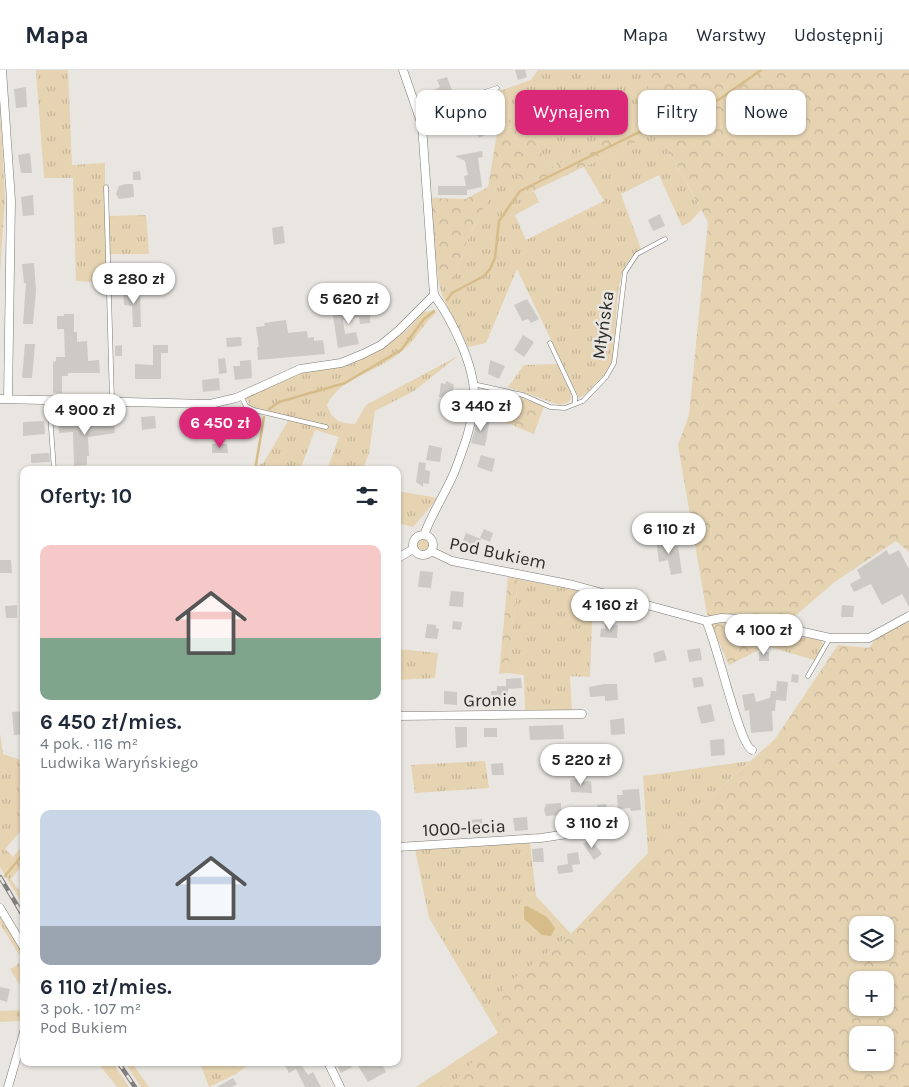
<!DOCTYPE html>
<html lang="pl">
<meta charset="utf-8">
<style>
body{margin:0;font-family:Karla,sans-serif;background:#f2f2f3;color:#1f2937;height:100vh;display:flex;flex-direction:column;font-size:19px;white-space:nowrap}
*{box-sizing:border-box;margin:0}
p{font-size:16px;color:#747a83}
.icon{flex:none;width:28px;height:28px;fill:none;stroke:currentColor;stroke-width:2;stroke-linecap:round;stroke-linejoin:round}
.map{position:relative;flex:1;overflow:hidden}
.drawer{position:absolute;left:20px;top:396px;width:381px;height:600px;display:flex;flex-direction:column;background:#fff;border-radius:10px;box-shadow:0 1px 4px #0004}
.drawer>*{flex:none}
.top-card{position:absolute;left:416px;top:20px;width:418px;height:45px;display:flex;gap:10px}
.tools{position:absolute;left:849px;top:846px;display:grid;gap:10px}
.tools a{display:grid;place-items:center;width:45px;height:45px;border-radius:10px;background:#fff;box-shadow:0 1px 4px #0004;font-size:25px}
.price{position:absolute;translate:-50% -42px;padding:0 11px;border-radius:18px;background:#fff;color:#222;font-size:16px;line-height:32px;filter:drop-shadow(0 1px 2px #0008)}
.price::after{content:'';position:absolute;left:50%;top:30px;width:15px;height:11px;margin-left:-8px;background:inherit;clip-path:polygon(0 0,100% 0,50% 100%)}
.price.active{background:#db2777;color:#fff}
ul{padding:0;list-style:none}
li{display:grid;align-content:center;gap:10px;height:265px;padding:0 20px}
li span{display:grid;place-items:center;height:155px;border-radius:10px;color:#555}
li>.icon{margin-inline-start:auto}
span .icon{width:90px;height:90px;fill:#fffc;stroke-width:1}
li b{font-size:21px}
h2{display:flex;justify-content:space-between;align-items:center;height:60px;padding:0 20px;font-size:21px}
.tag{padding:0 18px;border-radius:10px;background:#fff;box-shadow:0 1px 4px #0004;font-size:18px;line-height:45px}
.tag.active{background:#db2777;color:#fff}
header{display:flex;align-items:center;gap:30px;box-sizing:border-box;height:70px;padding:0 25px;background:#fff;border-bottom:1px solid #e0e1e3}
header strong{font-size:24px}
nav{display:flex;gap:28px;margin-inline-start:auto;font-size:18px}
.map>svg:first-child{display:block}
.grass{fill:url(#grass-tufts)}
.forest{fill:url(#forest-crowns);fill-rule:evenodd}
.water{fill:#d6bc88}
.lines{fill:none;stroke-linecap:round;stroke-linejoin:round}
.stream{stroke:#d6bc88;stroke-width:2.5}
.building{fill:#cdcac5}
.service-casing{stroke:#7b7974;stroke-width:5}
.minor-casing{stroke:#7b7974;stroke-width:9}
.service{stroke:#fff;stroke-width:4}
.minor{stroke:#fff;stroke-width:8}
.rail-casing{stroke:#817f7c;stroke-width:4.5}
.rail{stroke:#e9e6e1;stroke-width:2.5;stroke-dasharray:8;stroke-linecap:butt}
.labels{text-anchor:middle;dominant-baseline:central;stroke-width:5;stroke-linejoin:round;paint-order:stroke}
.street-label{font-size:18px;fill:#2c2b29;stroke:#e9e6e1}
</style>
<header>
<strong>Mapa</strong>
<nav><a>Mapa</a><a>Warstwy</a><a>Udostępnij</a></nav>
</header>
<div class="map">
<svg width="909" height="1017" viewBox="0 0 909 1017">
<defs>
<pattern id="grass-tufts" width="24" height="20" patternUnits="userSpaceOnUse" patternTransform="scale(1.25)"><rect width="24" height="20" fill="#e5d3b2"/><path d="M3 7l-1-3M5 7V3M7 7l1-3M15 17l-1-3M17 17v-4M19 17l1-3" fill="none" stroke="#c5b599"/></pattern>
<pattern id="forest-crowns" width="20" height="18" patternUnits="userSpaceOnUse" patternTransform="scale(1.25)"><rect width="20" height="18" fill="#e5d3b2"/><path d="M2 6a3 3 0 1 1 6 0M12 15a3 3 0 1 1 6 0" fill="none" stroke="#c5b599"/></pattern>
</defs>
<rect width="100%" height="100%" fill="#e9e6e1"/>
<path class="grass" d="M36 0H68L72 95 105 93V146L146 145 149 184H107V213L76 211 73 108H44Z
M538 0H642L650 27 636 52 549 99 524 46 499 52 488 25 531 10Z
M0 37 5 130 0 203Z
M661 59 666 75 701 140 690 152 682 156 659 105 621 124 641 179C607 201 621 257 612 291 610 300 600 309 593 316 589 320 585 326 579 328L517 199 486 273 468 277C459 254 441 233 438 207L454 208C467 171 483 125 515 99L527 124 534 121 539 132 515 145 526 170 604 131 584 97Z
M431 241 437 242C423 254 415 271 401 282 378 302 340 307 327 335 332 350 339 353 355 354L366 335 458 286 414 321 375 341 369 383 363 400H327L339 367 315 360 300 400H252L264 392 288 351 250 335 246 328 275 312 307 301 349 295 385 277 408 259 423 242Z
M557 294 571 323V329L567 333 560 335 508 317 524 295Z
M490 321 513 325 504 352 475 343C477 331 477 324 490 321Z
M398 421 438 428 413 457 398 453Z
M416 474a7 7 0 1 1 14 0a7 7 0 1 1-14 0Z
M518 509 593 524 590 607 570 606 572 641 525 642 524 605 508 603Z
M776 562 820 570 825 576 817 591 767 576Z
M398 579 438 583 435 608 398 610Z
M0 663 3 684 24 691V733L21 739 24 741V757L5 779 13 787 24 773V793L11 809 24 828V837L0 797Z
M485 691 489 718 415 723 411 695Z
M750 691 648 784 643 706Z
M530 773 536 826 571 864 505 916 499 963 450 1017H416L498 963 429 848 415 779Z
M0 847 24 884V922L10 899 23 891 0 854Z
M24 940 20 951 0 952V941Z
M98 993H113L129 1017H117Z
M125 993H132L149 1017H141Z
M200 993H247L248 995 236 1004 209 1017Z"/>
<path class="forest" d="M642 0H909V482L896 471 836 511 776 562 767 576 729 595 707 544 678 375 689 345 708 152 666 75 661 60 527 124 515 99C483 126 466 171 454 209L438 207 429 128 466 129 488 117 499 52 524 46 549 99 636 52 650 27Z
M513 325 544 336 534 364 504 352Z
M508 507 518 509 508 603 499 604Z
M909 552V1017H450L498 963 504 916 571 864 643 788 775 669 838 575 869 578 877 567ZM858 855H885V882H858ZM858 910H885V938H858ZM858 965H885V992H858Z"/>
<path class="water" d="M527 836 547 847 555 858 551 866 542 865 524 849V837Z"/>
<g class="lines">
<path class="stream" d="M447 230 452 223 484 206 490 199 495 188 499 151 520 121 633 65 720 29 761 0
M269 339 279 332 345 313 401 280 424 249 434 241
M255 400 264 347
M5 806 24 783"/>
</g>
<path class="building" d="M515 0H525L527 7 518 10Z
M447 7 453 23 437 29 434 20 440 17 437 10Z
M26 17 27 37 16 38 14 19Z
M472 39 475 49 438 62 434 51Z
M488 55 492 62 479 68 475 60Z
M482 81 483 87 478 88 482 117 467 120V125H438V116H466L464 106 468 105 465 91 455 86Z
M30 83 32 103H21L18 85Z
M140 101 141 110H133V102Z
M126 114H133L134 127 119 129 116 124 119 116Z
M33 125 34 145 23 146 21 127Z
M660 144 665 156 653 161 648 150Z
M283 156 285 173 274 175 272 158Z
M34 193 36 221 33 254H23L26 213H24L22 194Z
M131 216 135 220H140L141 257H133L132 236 124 235 123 220H128Z
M527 229 539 249 531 253 528 249 522 251 514 235Z
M351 237 352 241 375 239V244L370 245V253L360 254 359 247 343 250 345 264 356 262 359 274 338 278 332 239Z
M64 244H74V262H77V272L87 271 88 291 99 290 100 303H68V306H62V323H53V292L56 291V287H65L64 259H57V246H64Z
M286 250 288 263 307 261 308 268 314 267V271L323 270 325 284 258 290 257 277H259L256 257 265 256 264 253Z
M523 265 534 272 524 287 514 280Z
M241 267 242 276 227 277 226 268Z
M25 274H35L32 308H22Z
M122 275V286H115V276Z
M153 275H168V283H161V309H135V294L153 295Z
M225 288 227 303 219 304 218 289Z
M251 290 252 308 235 310 233 296H240V291Z
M490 290 505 296 499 309 488 304Z
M219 308 220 320 203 322 202 310Z
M447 311 454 315 452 329 439 327 441 313 445 314Z
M228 343 230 358 207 360 205 345Z
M155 346 156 358 142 360 141 347Z
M478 347 490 349 485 376 471 373Z
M74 348V356H100L99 349 114 348 115 363 88 367 89 386H87V395L74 396 73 362 59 363 58 349Z
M44 351 45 364 23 366V352Z
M212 374H227L228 383H212Z
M429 375 442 378 440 392 426 390Z
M49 383 50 392 31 393V384Z
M481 385 495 389 492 402 477 397Z
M419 392 426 393 425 400 430 401 429 414 423 413V417L416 412Z
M484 459 493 463 490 472 480 468Z
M466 463 481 469 476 481 461 476Z
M670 467 672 477 678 476 682 503 671 505 668 490 659 492 656 469Z
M887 480 889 485 899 480 909 499V537L902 524 882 535 871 514 854 522 850 514 861 508 857 500Z
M0 490H11L12 503H0Z
M420 501 433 502 431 518 418 517Z
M451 521 464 522 463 537 449 536Z
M17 535V548H6L5 536Z
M842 535 854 536 853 547H841Z
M453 551 462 552 461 560 452 559Z
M427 554 436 555V558L439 559 437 569 425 568Z
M605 554 618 555 617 568 600 567 601 558 605 559Z
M700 578 702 590 689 592 687 580Z
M664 580 667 590 655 593 653 583Z
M759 582H769V591H759Z
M792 604 799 605 798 613 791 612Z
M702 607 704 616 694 618 692 608Z
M521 608 522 618 508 619V634H491V621H497V616H506V609Z
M777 611 788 612 786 631 776 630 775 641H772L773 661 751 663 749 640 745 641 742 625 754 623 756 632 770 628 771 621H776Z
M604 614H617L618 630 605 631V626L590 627 589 617Z
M444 621 457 622V635L444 634Z
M711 634 715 651 701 654 697 637Z
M24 641V664L14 665 12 642Z
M624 648 625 664 611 665 610 650Z
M563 655 564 669 530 670 529 656Z
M455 657H467V677L456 678Z
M484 658H497V667H484Z
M724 669 725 685 711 686 710 670Z
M503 693 504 705H492L491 694Z
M580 709V712L591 711 592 723 571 722 570 710Z
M639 719 641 740 631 741 630 738 618 739 617 725H623L622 720Z
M561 733V745L546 746 544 740 546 734Z
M606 734 607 745 598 746 597 735Z
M527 747 528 760 515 761 513 748Z
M482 749 483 760 467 761V750Z
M590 768 602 784 594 790 583 774Z
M543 778 544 792H533L532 779Z
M578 782 580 794 572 795 573 802 558 804 557 796 568 794 567 784Z
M0 917 10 919 7 932 0 930Z
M283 992H308L302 996 308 1005 313 1002 321 1017H305L296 999 289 1003Z
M335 992H349L352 997 341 1003Z
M364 992H381L386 1002 368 1012 358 996Z
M233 1008 237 1014 232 1017H217Z"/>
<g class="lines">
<defs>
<path id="service" d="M420 44 497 18
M106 117 112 331
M550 273 575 326V334
M473 314 523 325 550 337 565 338 583 331 606 307 614 293 625 202 637 184 665 169
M241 326 246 336 254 340 326 357
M49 330 54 400
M808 606 830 568"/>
<path id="minor" d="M2 0 11 130 8 329
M403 0 422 55 434 225C451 248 475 296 474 326 474 351 463 380 454 403 445 424 432 443 424 465
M0 329 210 334 236 328 300 299 341 293 363 284 381 275 399 260 434 225
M413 475a10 10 0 1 1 20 0a10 10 0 1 1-20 0Z
M431 481 452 491 573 515 706 551 721 548 746 549 830 568H869L909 546
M398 488 413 479
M706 551C717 572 739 675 752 680
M398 646 582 644
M398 777 541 768 620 756
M0 838 24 878
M328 992 340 1017
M8 1017 24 962"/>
</defs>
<use href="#service" class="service-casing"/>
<use href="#minor" class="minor-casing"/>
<use href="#service" class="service"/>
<use href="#minor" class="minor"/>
<defs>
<path id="rail" d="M0 807 24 847
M118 992 135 1017"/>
</defs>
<use href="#rail" class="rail-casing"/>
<use href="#rail" class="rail"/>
</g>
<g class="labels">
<g class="street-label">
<text transform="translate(603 255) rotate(-82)">Młyńska</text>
<text transform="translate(498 483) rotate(12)">Pod Bukiem</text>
<text transform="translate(490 630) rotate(-1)">Gronie</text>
<text transform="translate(464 758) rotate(-3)">1000-lecia</text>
</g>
</g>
</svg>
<div class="tools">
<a><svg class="icon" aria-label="layers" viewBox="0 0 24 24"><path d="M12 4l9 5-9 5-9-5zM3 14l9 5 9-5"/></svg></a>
<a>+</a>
<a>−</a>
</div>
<b class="price" style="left:134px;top:235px">8 280 zł</b>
<b class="price" style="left:349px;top:255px">5 620 zł</b>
<b class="price" style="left:481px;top:362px">3 440 zł</b>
<b class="price" style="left:85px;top:366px">4 900 zł</b>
<b class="price active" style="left:220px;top:379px">6 450 zł</b>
<b class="price" style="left:669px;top:485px">6 110 zł</b>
<b class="price" style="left:610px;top:561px">4 160 zł</b>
<b class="price" style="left:764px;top:586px">4 100 zł</b>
<b class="price" style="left:581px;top:716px">5 220 zł</b>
<b class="price" style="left:592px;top:779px">3 110 zł</b>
<div class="top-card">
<a class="tag">Kupno</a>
<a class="tag active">Wynajem</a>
<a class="tag">Filtry</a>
<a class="tag">Nowe</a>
</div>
<section class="drawer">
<h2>Oferty: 10<svg class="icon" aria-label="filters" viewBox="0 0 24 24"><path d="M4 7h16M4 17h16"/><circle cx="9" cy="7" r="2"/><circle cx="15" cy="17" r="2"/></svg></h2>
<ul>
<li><span style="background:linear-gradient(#f6c9c9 60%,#7fa58c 0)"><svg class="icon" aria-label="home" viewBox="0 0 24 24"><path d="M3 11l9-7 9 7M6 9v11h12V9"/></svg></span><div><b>6 450 zł/mies.</b><p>4 pok. · 116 m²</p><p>Ludwika Waryńskiego</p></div></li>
<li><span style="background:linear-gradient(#c9d6e8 75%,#9aa5b1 0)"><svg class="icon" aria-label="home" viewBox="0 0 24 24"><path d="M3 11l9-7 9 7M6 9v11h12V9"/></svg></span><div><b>6 110 zł/mies.</b><p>3 pok. · 107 m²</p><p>Pod Bukiem</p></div></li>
</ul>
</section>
</div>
